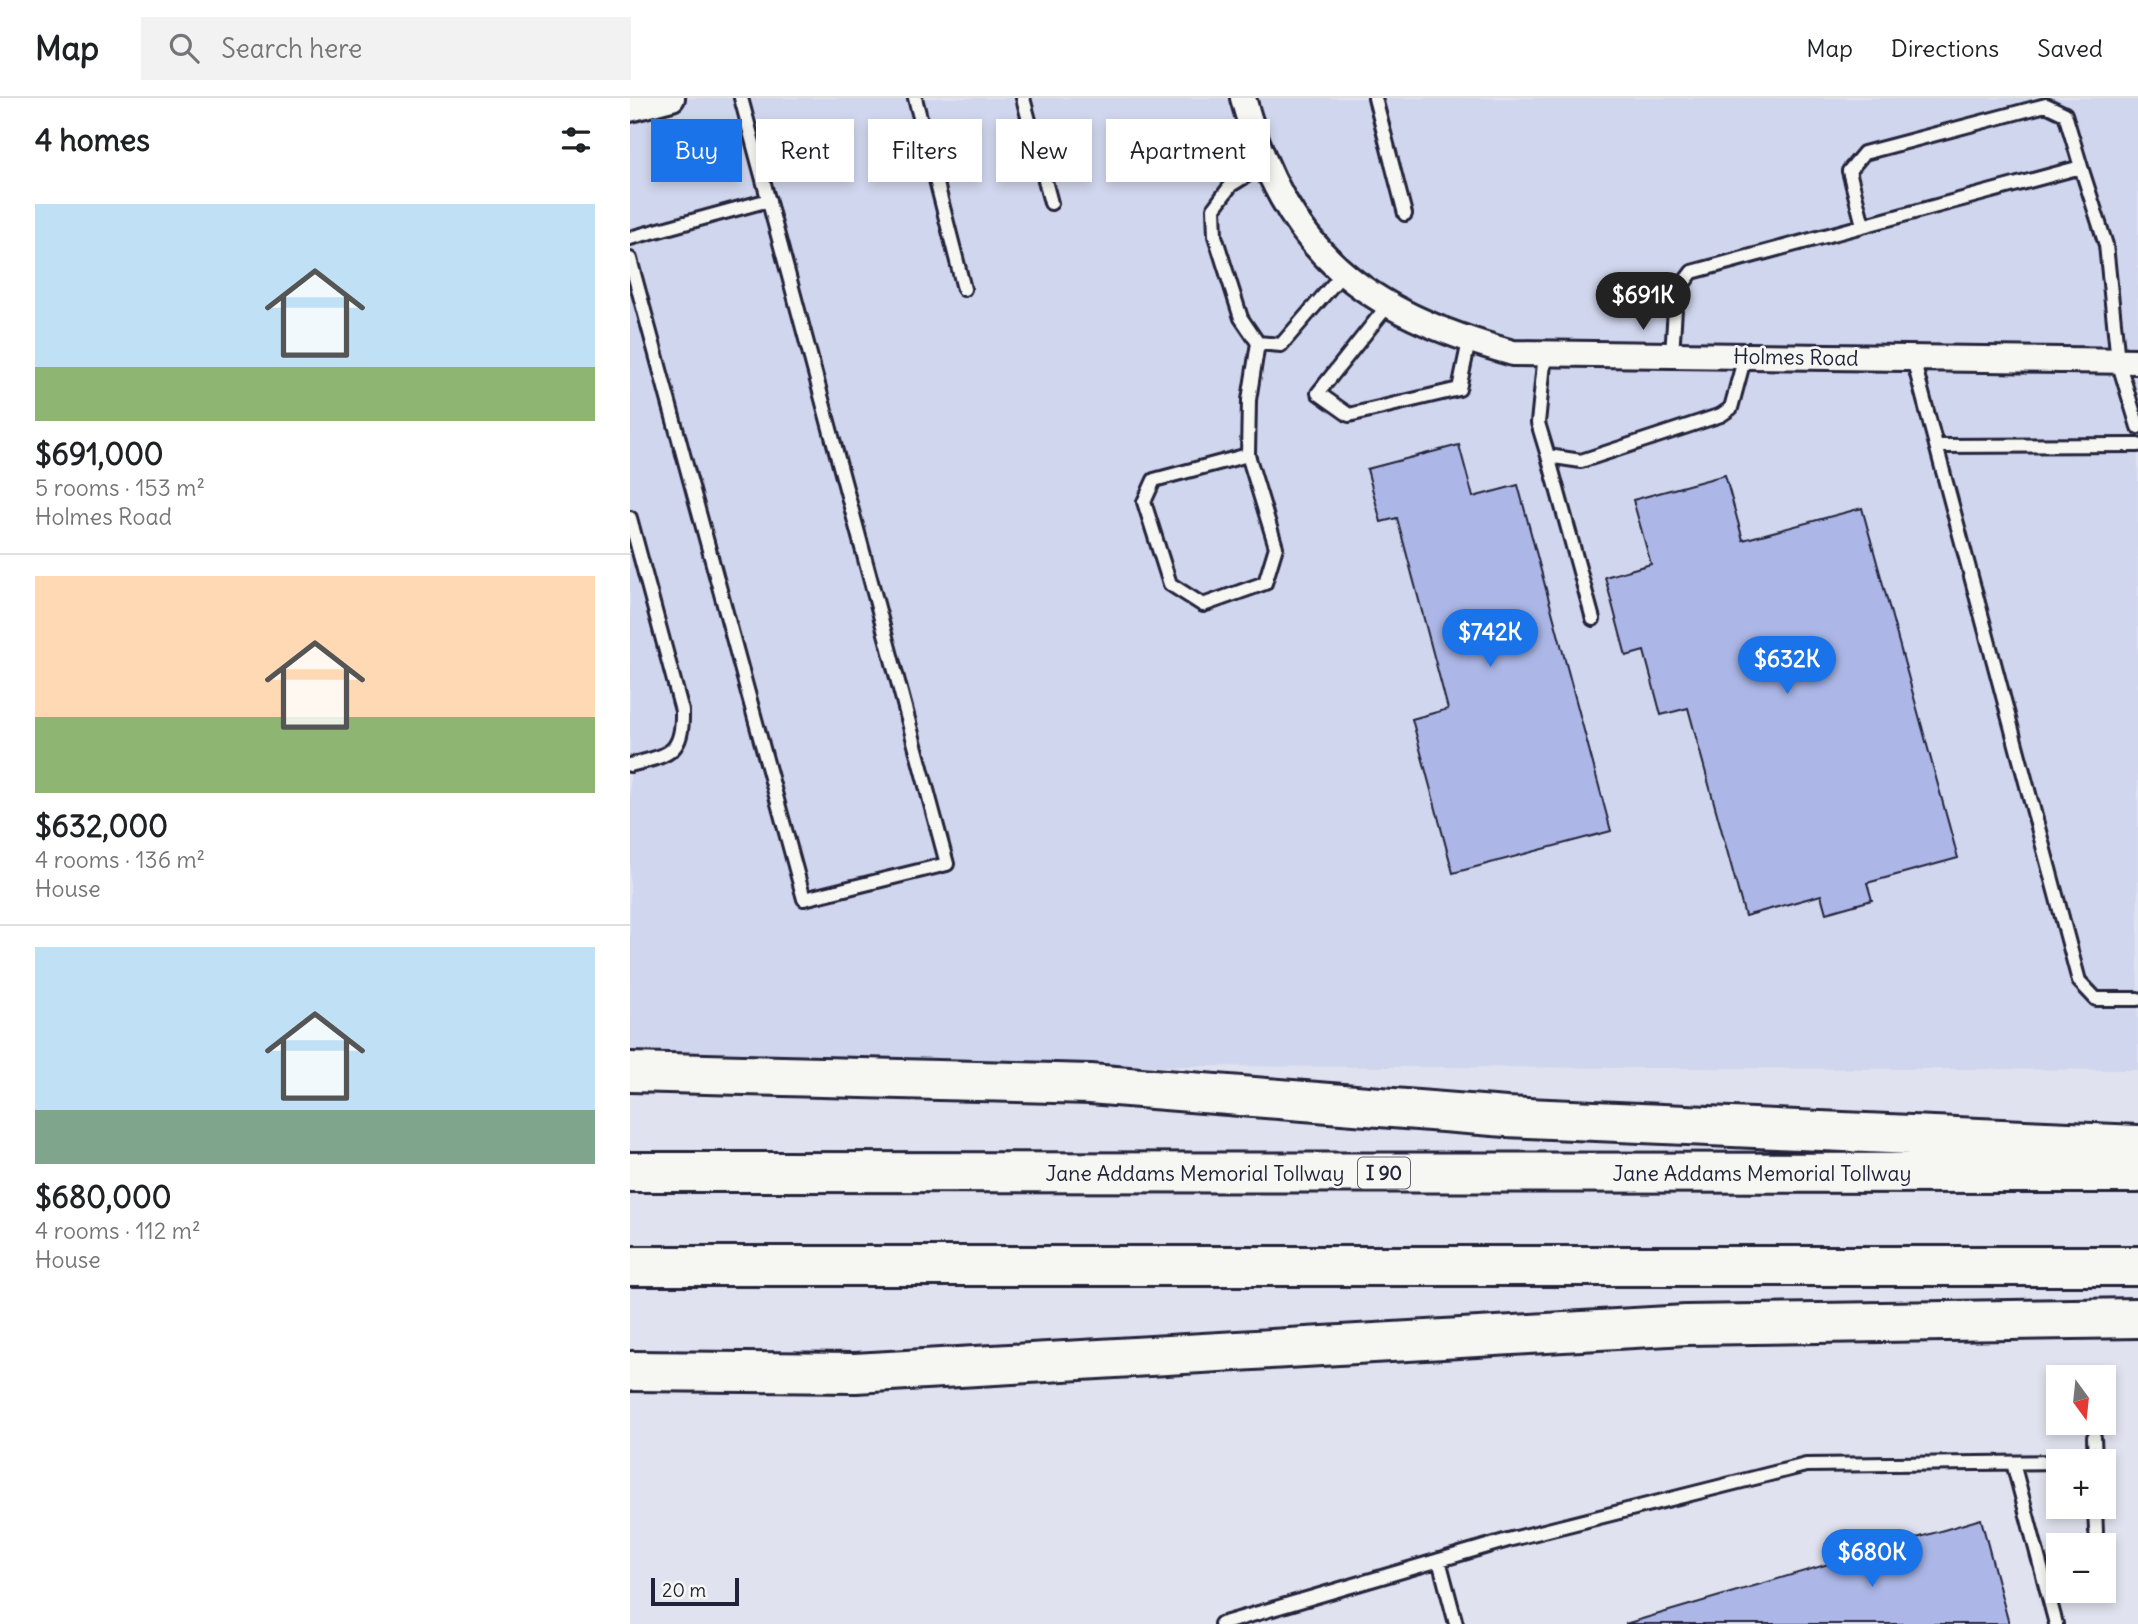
<!DOCTYPE html>
<meta charset="utf-8">
<style>
body{margin:0;font-family:Delius,sans-serif;background:#f2f2f2;color:#202124;height:100vh;display:flex;flex-direction:column;font-size:26px;white-space:nowrap}
*{box-sizing:border-box;margin:0}
p{font-size:23px;color:#757577}
.icon{flex:none;width:38px;height:38px;fill:none;stroke:currentColor;stroke-width:2;stroke-linecap:round;stroke-linejoin:round}
.map{position:relative;flex:1;overflow:hidden}
.panel{display:flex;flex-direction:column;background:#fff;width:630px}
.panel>*{flex:none}
.top-card{position:absolute;left:21px;top:21px;width:665px;height:63px;display:flex;gap:14px}
.needle{width:46px;rotate:165deg}
.buttons{position:absolute;left:1416px;top:1267px;display:grid;gap:14px}
.buttons a{display:grid;place-items:center;width:70px;height:70px;border-radius:0px;background:#fff;box-shadow:0 4px 10px #0003;font-size:35px}
.scale{position:absolute;left:21px;bottom:18px;width:88px;box-sizing:border-box;padding-left:7px;border:4px solid #22223b;border-top:0;font-size:19px;line-height:24px;white-space:nowrap;color:#22223b;-webkit-text-stroke:5px #f6f6f2;paint-order:stroke}
.price{position:absolute;translate:-50% -60px;padding:0 16px;border-radius:24px;background:#1a73e8;color:#fff;font-size:23px;line-height:46px;filter:drop-shadow(0 2px 4px #0008)}
.price::after{content:'';position:absolute;left:50%;top:42px;width:21px;height:16px;margin-left:-10px;background:inherit;clip-path:polygon(0 0,100% 0,50% 100%)}
.price.on{background:#222;color:#fff}
ul{padding:0;list-style:none}
li{display:grid;align-content:center;gap:14px;height:371px;padding:0 35px}
li+li{border-top:2px solid #e0e0e0}
li span{display:grid;place-items:center;height:217px;border-radius:0px;color:#555}
li>.icon{margin-inline-start:auto}
span .icon{width:126px;height:126px;fill:#fffc;stroke-width:1}
li b{font-size:30px}
h2{display:flex;justify-content:space-between;align-items:center;height:84px;padding:0 35px;font-size:30px}
.tag{padding:0 24px;border-radius:0px;background:#fff;box-shadow:0 4px 10px #0003;font-size:24px;line-height:63px}
.tag.on{background:#1a73e8;color:#fff}
header{display:flex;align-items:center;gap:42px;box-sizing:border-box;height:98px;padding:0 35px;background:#fff;border-bottom:2px solid #e0e0e0}
header strong{font-size:33px}
nav{display:flex;gap:38px;margin-inline-start:auto;font-size:24px}
.search{width:490px;height:63px;background:#f2f2f2;display:flex;align-items:center;gap:18px;box-sizing:border-box;padding:0 24px;border-radius:0px;color:#757577;font-size:26px}
main{display:flex;flex:1;min-height:0}
.map>svg:first-child{display:block}
.built{fill:#d0d6ed}
.building{fill:#acb7e7;stroke:#22223b;stroke-width:2}
.lines{fill:none;stroke-linecap:round;stroke-linejoin:round}
.lane-casing{stroke:#22223b;stroke-width:18}
.street-casing{stroke:#22223b;stroke-width:30}
.highway-casing{stroke:#22223b;stroke-width:44}
.lane{stroke:#f6f6f2;stroke-width:12}
.street{stroke:#f6f6f2;stroke-width:24}
.highway{stroke:#f6f6f2;stroke-width:38}
.labels{text-anchor:middle;dominant-baseline:central;stroke-width:5;stroke-linejoin:round;paint-order:stroke}
.shield{fill:#f6f6f2;stroke:#626272;stroke-width:2}
.shield-label{font-size:19px;font-weight:bold;fill:#22223b}
.street-label{font-size:21px;fill:#22223b;stroke:#f6f6f2}
</style>
<header>
<strong>Map</strong>
<div class="search"><svg class="icon" aria-label="search" viewBox="0 0 24 24"><circle cx="10" cy="10" r="6"/><path d="M15 15l6 6"/></svg>Search here</div>
<nav><a>Map</a><a>Directions</a><a>Saved</a></nav>
</header>
<main>
<section class="panel">
<h2>4 homes<svg class="icon" aria-label="filters" viewBox="0 0 24 24"><path d="M4 7h16M4 17h16"/><circle cx="9" cy="7" r="2"/><circle cx="15" cy="17" r="2"/></svg></h2>
<ul>
<li><span style="background:linear-gradient(#bfe0f5 75%,#8fb573 0)"><svg class="icon" aria-label="home" viewBox="0 0 24 24"><path d="M3 11l9-7 9 7M6 9v11h12V9"/></svg></span><div><b>$691,000</b><p>5 rooms · 153 m²</p><p>Holmes Road</p></div></li>
<li><span style="background:linear-gradient(#ffd9b3 65%,#8fb573 0)"><svg class="icon" aria-label="home" viewBox="0 0 24 24"><path d="M3 11l9-7 9 7M6 9v11h12V9"/></svg></span><div><b>$632,000</b><p>4 rooms · 136 m²</p><p>House</p></div></li>
<li><span style="background:linear-gradient(#bfe0f5 75%,#7fa58c 0)"><svg class="icon" aria-label="home" viewBox="0 0 24 24"><path d="M3 11l9-7 9 7M6 9v11h12V9"/></svg></span><div><b>$680,000</b><p>4 rooms · 112 m²</p><p>House</p></div></li>
</ul>
</section>
<div class="map">
<svg width="1508" height="1526" viewBox="0 0 1508 1526">
<rect width="100%" height="100%" fill="#e0e3ef"/>
<filter id="ink" filterUnits="userSpaceOnUse"><feTurbulence type="fractalNoise" baseFrequency=".0143" numOctaves="2"/><feDisplacementMap in="SourceGraphic" scale="14" xChannelSelector="R" yChannelSelector="G"/><feConvolveMatrix kernelMatrix="1 2 1 2 8 2 1 2 1" color-interpolation-filters="sRGB"/></filter>
<g filter="url(#ink)">
<path class="built" d="M0 0H1508V972L0 966Z"/>
<path class="building" d="M829 347 843 399 888 387 981 733 823 775 782 621 818 611 767 420 751 424 737 371Z
M1095 377 1113 442 1232 410 1328 760 1237 785 1242 802 1196 815 1191 797 1115 818 1058 610 1031 617 1014 553 996 558 975 479 1021 466 1003 402Z
M1351 1421 1379 1526H995Z"/>
<g class="lines">
<defs>
<path id="lane" d="M285 0 334 191
M393 0 421 105
M745 0 775 116
M635 66 601 87 584 110 585 138 611 220 628 245 651 247 713 175
M1233 127 1219 73 1234 55 1416 7 1435 16 1451 69
M0 140 139 102
M0 161 174 801 317 766 111 0
M758 207 688 295 719 317 829 291 839 243
M915 255 908 325 918 358 951 363 1091 317 1101 310 1115 258
M1042 257 1046 195 1062 174 1451 69 1476 147 1488 263 1508 329
M1283 261 1449 883 1466 901H1508
M1306 348 1508 347
M618 357 524 382 514 404 540 486 573 507 635 485 646 449 618 357 619 302 628 245
M918 358 963 521
M0 420 52 613C53 657 38 657 0 667
M1464 1339 1465 1363
M1383 1365 1426 1526
M1465 1409 1466 1434
M809 1462 826 1526
M591 1526 878 1442 1176 1367 1428 1364"/>
<path id="street" d="M613 0C656 155 732 213 883 255L1508 263
M0 11 42 0"/>
<path id="highway" d="M0 974 460 986 876 1019 1508 1047
M0 1074 1508 1075
M0 1168H1508
M0 1273 225 1275 1056 1227 1508 1220"/>
</defs>
<use href="#lane" class="lane-casing"/>
<use href="#street" class="street-casing"/>
<use href="#highway" class="highway-casing"/>
<use href="#lane" class="lane"/>
<use href="#street" class="street"/>
<use href="#highway" class="highway"/>
</g>
</g>
<g class="labels">
<rect class="shield" x="728" y="1059.5" width="52" height="31" rx="5"/>
<g class="shield-label">
<text x="754" y="1075">I 90</text>
</g>
<g class="street-label">
<text transform="translate(1166 259) rotate(1)">Holmes Road</text>
<text x="565" y="1075">Jane Addams Memorial Tollway</text>
<text x="1132" y="1075">Jane Addams Memorial Tollway</text>
</g>
</g>
</svg>
<div class="buttons">
<a><svg class="needle" viewBox="-14 -14 28 28"><path d="M0-13l5 13h-10z" fill="#e53935"/><path d="M0 13l5-13h-10z" fill="#757577"/></svg></a>
<a>+</a>
<a>−</a>
</div>
<div class="scale">20 m</div>
<b class="price on" style="left:1013px;top:234px">$691K</b>
<b class="price" style="left:860px;top:571px">$742K</b>
<b class="price" style="left:1157px;top:598px">$632K</b>
<b class="price" style="left:1242px;top:1491px">$680K</b>
<div class="top-card">
<a class="tag on">Buy</a>
<a class="tag">Rent</a>
<a class="tag">Filters</a>
<a class="tag">New</a>
<a class="tag">Apartment</a>
</div>
</div>
</main>
